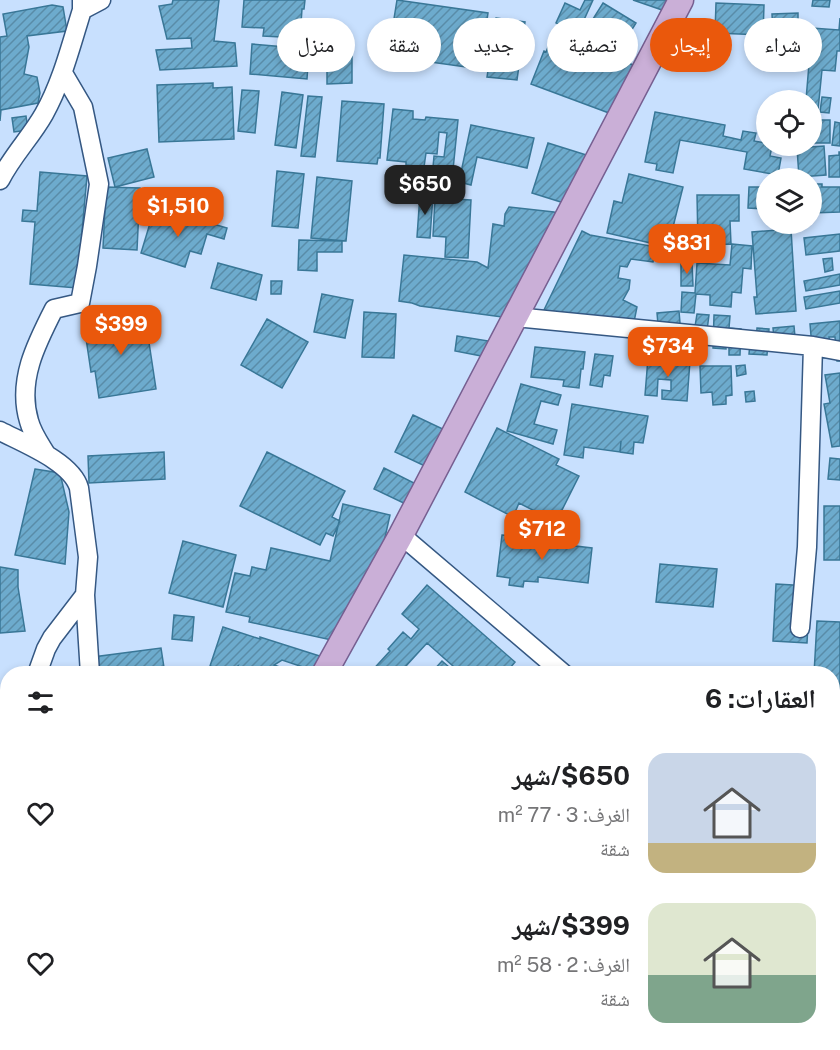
<!DOCTYPE html>
<html lang="ar">
<meta charset="utf-8">
<style>
body{margin:0;font-family:"Public Sans","Noto Naskh Arabic",sans-serif;background:#f6f6f6;color:#202124;direction:rtl;height:100vh;display:flex;flex-direction:column;font-size:22px;white-space:nowrap}
*{box-sizing:border-box;margin:0}
p{font-size:20px;color:#757577}
.icon{flex:none;width:33px;height:33px;fill:none;stroke:currentColor;stroke-width:2;stroke-linecap:round;stroke-linejoin:round}
.map{position:relative;flex:1;overflow:hidden;direction:ltr}
.drawer{position:absolute;left:0px;top:666px;width:840px;height:384px;display:flex;flex-direction:column;background:#fff;border-radius:24px 24px 0 0;box-shadow:0 3px 9px #0003;direction:rtl}
.drawer>*{flex:none}
.hud{position:absolute;left:18px;top:18px;width:804px;height:54px;direction:rtl;display:flex;gap:12px}
.tools{position:absolute;left:756px;top:90px;display:grid;gap:12px}
.tools a{display:grid;place-items:center;width:66px;height:66px;border-radius:50%;background:#fff;box-shadow:0 3px 9px #0003;font-size:30px}
.price{position:absolute;translate:-50% -51px;padding:0 14px;border-radius:12px;background:#ea580c;color:#fff;font-size:20px;line-height:39px;filter:drop-shadow(0 2px 3px #0008)}
.price::after{content:'';position:absolute;left:50%;top:36px;width:18px;height:14px;margin-left:-9px;background:inherit;clip-path:polygon(0 0,100% 0,50% 100%)}
.price.on{background:#222;color:#fff}
ul{padding:0;list-style:none}
li{display:flex;align-items:center;gap:18px;height:150px;padding:0 24px}
li span{display:grid;place-items:center;flex:none;width:168px;height:120px;border-radius:18px;color:#555}
li>.icon{margin-inline-start:auto}
span .icon{width:72px;height:72px;fill:#fffc;stroke-width:1}
li b{font-size:26px}
h2{display:flex;justify-content:space-between;align-items:center;height:72px;padding:0 24px;font-size:26px}
.chip{padding:0 21px;border-radius:27px;background:#fff;box-shadow:0 3px 9px #0003;font-size:21px;line-height:54px}
.chip.on{background:#ea580c;color:#fff}
.map>svg:first-child{display:block}
.built{fill:#b8d2f4}
.green{fill:#e5b168}
.building{fill:url(#building-hatch);stroke:#397797;stroke-width:1.5}
.lines{fill:none;stroke-linecap:round;stroke-linejoin:round}
.minor-casing{stroke:#355883;stroke-width:21}
.major-casing{stroke:#765f91;stroke-width:27}
.minor{stroke:#fff;stroke-width:18}
.major{stroke:#caafd7;stroke-width:24}
</style>
<div class="map">
<svg width="840" height="1050" viewBox="0 0 840 1050">
<defs>
<pattern id="building-hatch" width="6" height="6" patternUnits="userSpaceOnUse" patternTransform="scale(1.5)"><rect width="6" height="6" fill="#6dabcd"/><path d="M-1 1l2-2M0 6l6-6M5 7l2-2" fill="none" stroke="#598ca8"/></pattern>
</defs>
<rect width="100%" height="100%" fill="#c8e0fe"/>
<path class="built" d="M167 1042H664L665 1050H163Z"/>
<path class="green" d="M521 1043H650L652 1050H523Z"/>
<path class="building" d="M173 0H219L214 41 235 43 237 66 160 70 156 50 192 48 191 38 167 39 159 6 172 4Z
M244 0H305L304 9H302L300 38 263 36 264 28 242 27Z
M397 0 488 13 480 69 388 56Z
M585 0H593L578 33 556 23 565 3 580 10Z
M633 0H674L668 12Z
M813 0H830L829 7 812 6Z
M603 3 636 23 616 55 583 35Z
M716 3 764 5 763 35 715 33Z
M52 5 63 7 67 31 27 36 29 47 24 74 37 77 40 93 38 103 1 110 0 121V37L7 36 3 14Z
M798 13V26L783 27V33H773L772 14Z
M496 18 525 22 517 80 487 77Z
M840 18V51H837L835 71 822 70 818 110 812 109V100H806L812 28 839 30Z
M553 35 636 66 617 116 531 84 544 51 546 52Z
M252 44 309 49 307 79 250 74Z
M327 52H352V83L327 84Z
M213 83V88L232 87 234 139 159 142 157 85Z
M242 90 259 91 255 133 238 131Z
M282 92 303 95 296 148 275 145Z
M308 96 322 97 315 157 301 156Z
M822 97 831 98 829 113 820 112Z
M342 101 384 104 380 158H378L377 164 337 161Z
M393 109 413 111V119L425 120 426 117 458 120 452 180 432 178 434 156 444 157 447 133 439 132 437 154 426 153 424 167 406 165V162L387 160Z
M655 112 725 125 723 136 741 140 743 131 756 133 754 141 766 143V146H772L770 156 781 158 778 175 744 169 747 152 680 140 673 173 656 170 657 164 645 162Z
M26 116 28 130 14 132 12 118Z
M812 120H830V143H812Z
M835 122 840 123V146L832 145Z
M471 125 534 138 527 168 477 157 471 185 459 182Z
M548 143 596 158 580 208 532 193Z
M824 146 826 175 799 177 797 148Z
M147 149 154 177 115 187 108 158Z
M839 152H840V177H829V156L839 155Z
M277 171 304 174 298 228 272 226Z
M40 172 87 176 77 288 30 284 35 222 22 221 23 210 37 211Z
M629 174 683 187 668 247 607 233 614 201 622 203Z
M317 177 352 181 346 241 311 238Z
M812 184H822V187H840V212L812 213Z
M106 187 140 188 137 250 103 248Z
M749 187H764L763 209 748 208Z
M420 194 433 195 430 238 417 237Z
M697 195H739V221H730L731 244 698 245Z
M435 198 471 200 468 258 445 257 446 237 433 236Z
M509 207 554 212 564 217 510 318 420 306 412 303 399 301 404 255 477 262 488 268 493 224 504 226 505 214Z
M165 210 227 228 224 239 207 234 201 254 190 251 185 267 141 253 151 220 161 223Z
M791 229 796 311 756 314 754 297H757L752 232Z
M582 231 590 235 656 247 653 262 631 259 627 267 620 266 618 278 630 280 629 289 623 300 637 307 634 322 542 314Z
M840 234V251L806 255 804 238Z
M299 240 342 241V252H317V271L298 270Z
M732 244 752 246 751 269 743 268 741 293 732 292 731 307 710 305V295L696 294 694 313 681 312 682 292 695 293 697 263 730 265Z
M832 258 833 270 825 272 823 259Z
M218 263 262 275 256 300 211 288Z
M681 263H692L693 286H681Z
M840 274V285L806 291 804 281Z
M271 281H282L281 294H271Z
M840 291V303L806 309 804 297Z
M322 294 353 300 345 338 314 332Z
M679 311 682 347 660 348 657 313Z
M364 312 396 314 394 358 362 357Z
M697 314 709 315 704 353 691 351Z
M714 315 730 316 729 328 741 329 740 355H729V339H726V349L713 348Z
M145 316 156 389 99 398 95 371 91 372 84 325Z
M267 319 308 342 282 388 241 365Z
M840 321V361H837L835 337H829L831 357 813 359 810 324Z
M794 326 796 348 775 350 773 328Z
M757 328 769 329 767 355 749 354 750 343H756Z
M457 336 495 342 492 358 455 351Z
M535 347 585 352 583 369H581L579 388 563 386 564 380 531 377Z
M595 354 613 356 610 376 604 375 602 387 590 385Z
M648 358 690 361 687 401 662 399V390L671 391V380L658 379 657 396 645 395Z
M745 365 746 374 737 376 736 366Z
M700 366H731L732 395 726 396V404L713 405 712 392 701 393Z
M840 373V446L832 447 824 404 830 403 825 375Z
M521 384 561 395 558 405 541 401 534 424 557 430 553 444 507 431Z
M754 391 755 401 746 402 745 392Z
M572 404 648 416 643 443 634 442 633 454 620 452 621 441 620 452 584 447 583 458 564 455Z
M413 415 445 430 427 467 395 452Z
M497 428 559 459 556 465 579 476 556 522 519 503 513 517 465 492Z
M164 452 165 479 89 483 88 456Z
M267 452 345 491 332 517 340 521 333 536 326 533 320 545 240 506Z
M830 458 840 459V480L828 479Z
M384 468 422 487 412 507 374 489Z
M35 469 60 473 69 512 65 564 15 555Z
M343 504 390 515 371 600 345 643 249 622 250 617 226 612 235 573 250 576 252 567 266 570 271 548 330 561Z
M824 506H840V560H824Z
M502 535 542 539V542L592 548 588 583 538 577V582L524 581 523 587 509 585 510 578 497 576Z
M183 541 236 555 223 607 169 593Z
M660 564 717 569 713 607 656 602Z
M0 567 18 570V587L25 631 0 633Z
M776 584 810 586 807 643 773 641Z
M427 585 515 662 505 674H462L427 643 406 666 415 674H369L390 651 388 649 403 632 411 639 419 629 402 614Z
M174 615 194 617 192 641 172 639Z
M817 621 840 622V747L832 746V674H814Z
M223 627 260 639V637L326 658 321 673 282 660 274 665 299 674H235L238 666 226 674H221L223 670 210 666Z
M161 648 165 674H95L93 657Z
M442 661 457 674 431 673Z
M832 752 840 754V763L832 787Z
M832 889 840 895V968L832 975Z
M0 951H5L6 985H0Z
M0 989H8V1027L0 1026Z
M840 989V1006L832 1000V998Z
M832 1025 840 1032V1050H772L778 1042H832Z
M24 1042H48L64 1050H33L22 1045Z
M64 1042H122L119 1050H70L72 1046Z
M175 1042H243L257 1050H171Z
M320 1042H374L370 1050H334Z
M416 1042H492L488 1050H429Z
M664 1042H703V1050H664Z"/>
<g class="lines">
<defs>
<path id="minor" d="M82 10 101 0
M0 180C12 156 31 137 44 114 62 82 71 45 82 10V0
M515 317 813 346 840 351
M0 431C23 443 72 462 79 488L88 557 85 595 52 638 46 649 37 674
M46 454C40 444 32 433 29 421 17 381 36 344 54 309L80 303 87 266 99 184 83 107 63 73
M401 535 564 674
M85 595 90 674
M800 628 807 547 813 346
M0 748 8 744
M832 876 840 882
M704 1042 706 1050"/>
<path id="major" d="M324 674 401 535 681 0
M120 1050 124 1042"/>
</defs>
<use href="#minor" class="minor-casing"/>
<use href="#major" class="major-casing"/>
<use href="#minor" class="minor"/>
<use href="#major" class="major"/>
</g>
</svg>
<div class="tools">
<a><svg class="icon" aria-label="locate" viewBox="0 0 24 24"><circle cx="12" cy="12" r="6"/><path d="M12 2v4M12 18v4M2 12h4M18 12h4"/></svg></a>
<a><svg class="icon" aria-label="layers" viewBox="0 0 24 24"><path d="M12 4l9 5-9 5-9-5zM3 14l9 5 9-5"/></svg></a>
</div>
<b class="price on" style="left:425px;top:216px">$650</b>
<b class="price" style="left:178px;top:238px">$1,510</b>
<b class="price" style="left:687px;top:275px">$831</b>
<b class="price" style="left:121px;top:356px">$399</b>
<b class="price" style="left:668px;top:378px">$734</b>
<b class="price" style="left:542px;top:561px">$712</b>
<div class="hud">
<a class="chip">شراء</a>
<a class="chip on">إيجار</a>
<a class="chip">تصفية</a>
<a class="chip">جديد</a>
<a class="chip">شقة</a>
<a class="chip">منزل</a>
</div>
<section class="drawer">
<h2>العقارات: 6<svg class="icon" aria-label="filters" viewBox="0 0 24 24"><path d="M4 7h16M4 17h16"/><circle cx="9" cy="7" r="2"/><circle cx="15" cy="17" r="2"/></svg></h2>
<ul>
<li><span style="background:linear-gradient(#c9d6e8 75%,#c2b280 0)"><svg class="icon" aria-label="home" viewBox="0 0 24 24"><path d="M3 11l9-7 9 7M6 9v11h12V9"/></svg></span><div><b>$650/شهر</b><p>الغرف: 3 · 77 m²</p><p>شقة</p></div><svg class="icon" aria-label="heart" viewBox="0 0 24 24"><path d="M12 20l-8-8c-3-5 5-10 8-4 3-6 11-1 8 4z"/></svg></li>
<li><span style="background:linear-gradient(#dfe7d0 60%,#7fa58c 0)"><svg class="icon" aria-label="home" viewBox="0 0 24 24"><path d="M3 11l9-7 9 7M6 9v11h12V9"/></svg></span><div><b>$399/شهر</b><p>الغرف: 2 · 58 m²</p><p>شقة</p></div><svg class="icon" aria-label="heart" viewBox="0 0 24 24"><path d="M12 20l-8-8c-3-5 5-10 8-4 3-6 11-1 8 4z"/></svg></li>
</ul>
</section>
</div>
